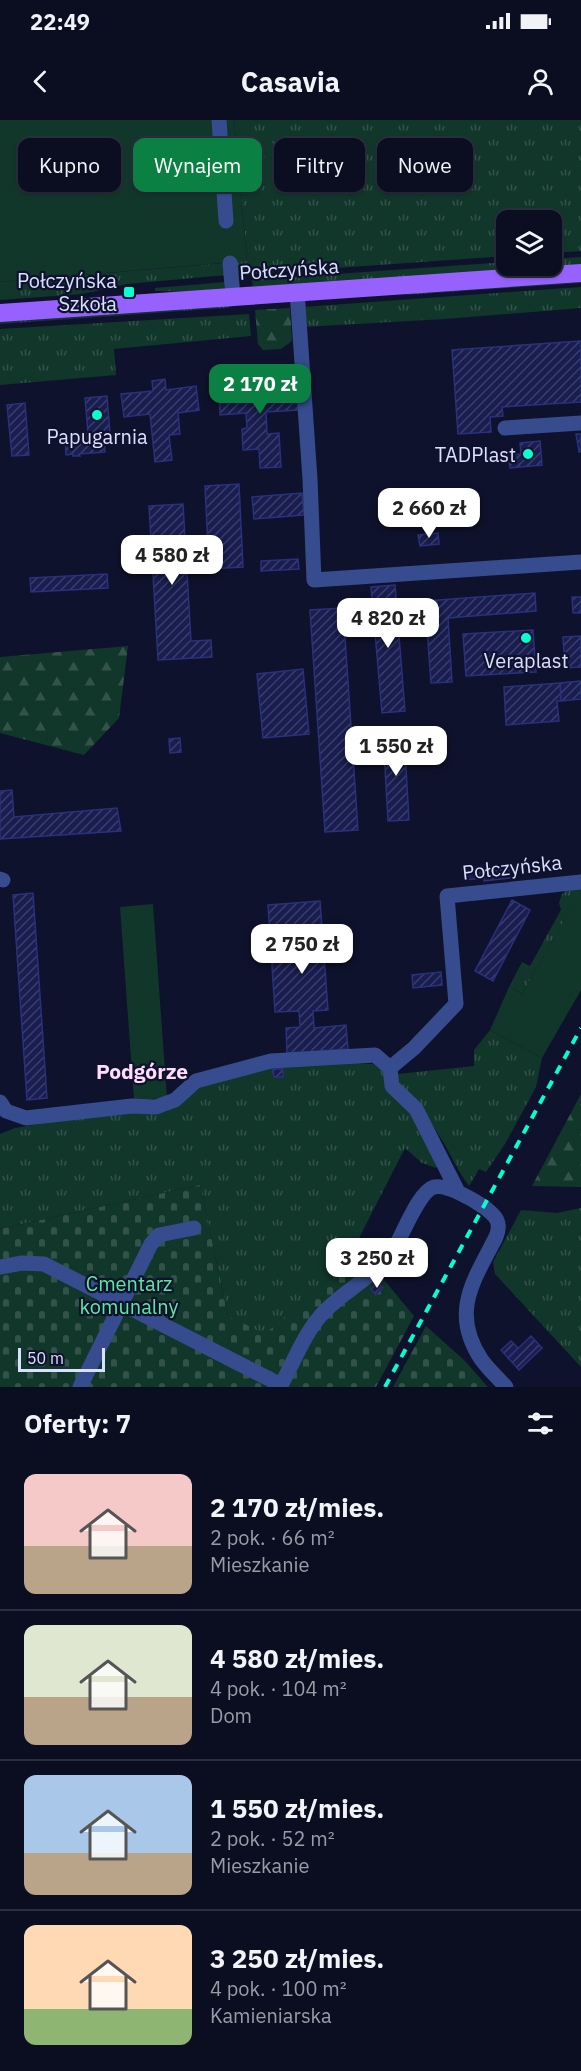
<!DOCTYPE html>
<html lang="pl">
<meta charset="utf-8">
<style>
body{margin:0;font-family:"IBM Plex Sans",sans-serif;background:#191c2e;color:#f1f3f6;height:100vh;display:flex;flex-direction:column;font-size:22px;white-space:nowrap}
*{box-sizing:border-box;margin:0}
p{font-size:20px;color:#9a9ca5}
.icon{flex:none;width:33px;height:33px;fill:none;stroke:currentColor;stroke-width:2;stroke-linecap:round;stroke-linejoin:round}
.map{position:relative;height:1267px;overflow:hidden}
.drawer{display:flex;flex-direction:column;background:#0b0e21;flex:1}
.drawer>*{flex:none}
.hud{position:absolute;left:18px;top:18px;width:546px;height:54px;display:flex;gap:12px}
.fabs{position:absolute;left:496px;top:90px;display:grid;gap:12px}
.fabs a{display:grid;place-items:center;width:66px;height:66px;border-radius:12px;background:#0b0e21;box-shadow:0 2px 4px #0004,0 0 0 2px #2b2e3f;font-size:30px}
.scale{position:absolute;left:18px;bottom:15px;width:87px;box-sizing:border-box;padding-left:6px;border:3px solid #dae0ff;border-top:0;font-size:16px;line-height:21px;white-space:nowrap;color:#dae0ff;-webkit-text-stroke:4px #0f122c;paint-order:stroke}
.price{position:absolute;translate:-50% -51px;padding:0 14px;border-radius:12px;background:#fff;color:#222;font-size:20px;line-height:39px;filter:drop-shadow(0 2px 3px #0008)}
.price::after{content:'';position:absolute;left:50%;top:36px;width:18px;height:14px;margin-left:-9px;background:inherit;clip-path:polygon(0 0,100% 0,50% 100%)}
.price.active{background:#0b8043;color:#fff}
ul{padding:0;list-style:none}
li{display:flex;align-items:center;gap:18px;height:150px;padding:0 24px}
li+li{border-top:2px solid #2b2e3f}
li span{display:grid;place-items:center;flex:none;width:168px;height:120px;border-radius:12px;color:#555}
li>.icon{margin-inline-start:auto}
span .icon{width:72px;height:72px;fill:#fffc;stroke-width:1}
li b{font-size:26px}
h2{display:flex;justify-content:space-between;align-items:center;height:72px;padding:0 24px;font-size:26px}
.chip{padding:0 21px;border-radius:12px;background:#0b0e21;box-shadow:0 2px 4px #0004,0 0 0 2px #2b2e3f;font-size:21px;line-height:54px}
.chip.active{background:#0b8043;color:#fff}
.status{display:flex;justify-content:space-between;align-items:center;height:42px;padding:0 30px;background:#0b0e21;direction:ltr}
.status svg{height:16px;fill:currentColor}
header{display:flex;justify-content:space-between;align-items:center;height:78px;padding:0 24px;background:#0b0e21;font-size:27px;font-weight:800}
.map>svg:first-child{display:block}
.grass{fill:url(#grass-tufts)}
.forest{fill:url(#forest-firs)}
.cemetery{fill:url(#cemetery-stones)}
.green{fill:#11362a}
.building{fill:url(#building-hatch);stroke:#29307c;stroke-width:1.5}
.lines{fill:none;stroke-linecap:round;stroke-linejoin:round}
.minor{stroke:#364c8f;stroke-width:15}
.major{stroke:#9761ff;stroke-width:18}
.rail{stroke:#06ffd1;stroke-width:4;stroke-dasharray:9 8;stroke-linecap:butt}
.poi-dot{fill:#06ffd1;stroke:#0f122c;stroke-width:2}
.labels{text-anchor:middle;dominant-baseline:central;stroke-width:4.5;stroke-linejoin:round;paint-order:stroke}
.street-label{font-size:20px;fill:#dae0ff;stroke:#0f122c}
.poi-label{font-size:20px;fill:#dae0ff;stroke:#0f122c;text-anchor:end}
.park-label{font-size:20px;fill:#5aea9d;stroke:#0f122c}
.neighbourhood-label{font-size:21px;font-weight:bold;fill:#ffdcfc;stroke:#0f122c}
</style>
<div class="status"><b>22:49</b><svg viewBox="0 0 49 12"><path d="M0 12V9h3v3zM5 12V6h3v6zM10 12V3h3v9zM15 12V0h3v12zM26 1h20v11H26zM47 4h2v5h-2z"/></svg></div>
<header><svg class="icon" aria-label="back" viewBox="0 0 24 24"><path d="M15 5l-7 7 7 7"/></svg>Casavia<svg class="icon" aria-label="person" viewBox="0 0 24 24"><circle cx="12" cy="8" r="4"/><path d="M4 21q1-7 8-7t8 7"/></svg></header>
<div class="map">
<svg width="581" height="1267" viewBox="0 0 581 1267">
<defs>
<pattern id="grass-tufts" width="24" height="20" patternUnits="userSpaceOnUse" patternTransform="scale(1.5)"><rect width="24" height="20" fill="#11362a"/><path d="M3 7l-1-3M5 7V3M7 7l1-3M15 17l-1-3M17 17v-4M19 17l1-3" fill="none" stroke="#33534a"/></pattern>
<pattern id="forest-firs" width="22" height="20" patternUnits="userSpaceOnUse" patternTransform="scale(1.5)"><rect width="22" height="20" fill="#11362a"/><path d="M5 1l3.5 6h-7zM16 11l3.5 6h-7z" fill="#33534a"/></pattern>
<pattern id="cemetery-stones" width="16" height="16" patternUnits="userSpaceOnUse" patternTransform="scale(1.5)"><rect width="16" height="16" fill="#11362a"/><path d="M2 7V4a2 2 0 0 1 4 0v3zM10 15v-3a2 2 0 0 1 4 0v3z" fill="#33534a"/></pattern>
<pattern id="building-hatch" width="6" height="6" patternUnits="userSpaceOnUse" patternTransform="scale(1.5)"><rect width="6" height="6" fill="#191d4f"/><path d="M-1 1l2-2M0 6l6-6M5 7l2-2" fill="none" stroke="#3a3e69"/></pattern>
</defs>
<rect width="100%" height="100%" fill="#0f122c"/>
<path class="grass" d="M234 0H581V131L552 133V100H507V136L237 155 235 142 247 140Z
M581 137V147L253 169 252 160 507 142V146H552V139Z
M225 143 226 155 127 164 82 174 0 180V162Z
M581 160V163L405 175 427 169Z
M226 162 224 169 204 172 155 171V168Z
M581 167V188L445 199 303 207V187Z
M247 183 225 188 0 204V199Z
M249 194 251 216 114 229 116 255 0 265V209Z
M581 768V778L577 779 522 874 509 867 522 842 530 846 561 790 559 783 562 774 569 769Z
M490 910 542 938 536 967 505 1024 486 1052 479 1049 469 1066C457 1050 451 1034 440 1017 429 999 415 981 400 966L398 954 474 946V930Z
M357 943 373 944 383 951 387 969 412 991 437 1046 436 1048 422 1043 405 1028 358 1120 361 1132 265 1215 228 1196 200 1065 0 1109V1014L15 1008 46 1003 128 992H165L179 985 192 969 266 946Z
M581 1088V1247L495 1154 493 1142 521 1090 557 1093Z"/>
<path class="forest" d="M290 188 292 221 281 229 263 230 258 224 255 190Z
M128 526 119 598 84 635 0 613V537Z
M581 974V1067L532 1066Z"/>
<path class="cemetery" d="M200 1065 228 1196 265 1214 361 1132 414 1196 376 1267H0V1109Z
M426 1206 464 1240 488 1267H393Z"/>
<path class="green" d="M0 0H234L247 141 0 162Z
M577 778H581V870L542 938 490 910 509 867 522 874Z
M153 784 167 978 134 980 120 787Z"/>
<path class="building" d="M581 221V282L502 287 503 296 490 297 491 312 458 314 452 230Z
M165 259 166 270 196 266 199 290 178 293 180 314 169 315 172 340 155 342 150 294 124 297 121 274 153 271 152 261Z
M298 262 300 290 266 292 267 314 279 313 281 347 260 348 259 329 243 330 242 309 247 308 246 293 220 295 219 267Z
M107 276 110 314 104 315 105 332 79 334 80 336H73V334L66 335 65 315 88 313 85 278Z
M25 283 29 335 12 336 7 285Z
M576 314H581V332H579Z
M540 321 542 345 510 348 508 335 521 334 520 323Z
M239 364 243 447 209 449 205 366Z
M302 373 304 395 254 399 252 377Z
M435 378 438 403 423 405 421 380Z
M183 384 191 521 211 520 212 537 158 540 149 386Z
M438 413 439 424 420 426 418 415Z
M298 439 299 449 261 451V441Z
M107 454 108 468 31 472 30 458Z
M395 465 405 591 382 593 371 467Z
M535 473 536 491 448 498 452 562 431 563 425 481Z
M572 477H581V493H573Z
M343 488 358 710 325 712 310 490Z
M533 510 536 552 466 556 463 514Z
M581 516V547L565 548 563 517Z
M303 549 309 614 263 618 257 554Z
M581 561V579L561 581 560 563Z
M560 563 561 581H557L559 601 506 605 504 567Z
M404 613 409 700 388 701 383 614Z
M180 618 181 632 170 633 169 619Z
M12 670 14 697 117 688 121 711 0 719V671Z
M482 746 483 752 509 749 510 758 484 761V758L464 760 462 749Z
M33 773 47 978 27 980 13 775Z
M512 780 530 790 493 861 475 851Z
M320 781 328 890 313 891 314 908 346 905 348 929 287 933 286 908 300 907 299 891 275 892 268 785Z
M441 852 442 865 413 868 412 855Z
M273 949H283V957H274Z
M379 1163 383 1168 376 1175 371 1169Z
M531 1216 542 1228 519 1250 508 1238Z
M511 1221 518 1228 508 1238 501 1230Z"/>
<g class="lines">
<path class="minor" d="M219 0 226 101
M230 143 233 176
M297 171 310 359 314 460 581 442
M505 308 581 303
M0 759 3 760
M390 948 414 928 456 884 447 776 581 762
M0 982 6 991 26 998 132 986 156 987 175 980 196 961 271 941 375 935 390 948 392 966 416 989 458 1072
M0 1147 22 1143 44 1144 281 1265
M80 1267 151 1124 159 1115 194 1108
M280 1267C293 1244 305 1211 324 1192 346 1169 378 1155 395 1127 403 1114 419 1071 434 1067 447 1064 474 1080 484 1087 496 1096 502 1102 496 1117 474 1160 450 1192 481 1239 488 1249 498 1258 506 1267"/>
<path class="major" d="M0 193 581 153"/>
<path class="rail" d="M385 1267 581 908"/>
</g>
<g class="poi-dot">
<rect x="123" y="166" width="12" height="12" rx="3"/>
<circle cx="97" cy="295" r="6"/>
<circle cx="528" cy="334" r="6"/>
<circle cx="526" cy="518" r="6"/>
</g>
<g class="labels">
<g class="street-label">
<text transform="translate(289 149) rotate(-4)">Połczyńska</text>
<text transform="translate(512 747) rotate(-6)">Połczyńska</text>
</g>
<g class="poi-label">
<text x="117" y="160">Połczyńska<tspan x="117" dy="23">Szkoła</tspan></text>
<text x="97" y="316" text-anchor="middle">Papugarnia</text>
<text x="516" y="334">TADPlast</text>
<text x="526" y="540" text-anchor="middle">Veraplast</text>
</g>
<g class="park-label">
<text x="129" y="1163">Cmentarz<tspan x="129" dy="23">komunalny</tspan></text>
</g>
<g class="neighbourhood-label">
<text x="142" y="951">Podgórze</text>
</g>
</g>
</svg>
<div class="fabs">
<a><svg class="icon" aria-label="layers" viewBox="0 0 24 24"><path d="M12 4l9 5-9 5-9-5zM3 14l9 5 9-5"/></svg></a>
</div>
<div class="scale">50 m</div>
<b class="price active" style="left:260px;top:295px">2 170 zł</b>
<b class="price" style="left:429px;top:419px">2 660 zł</b>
<b class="price" style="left:172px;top:466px">4 580 zł</b>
<b class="price" style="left:388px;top:529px">4 820 zł</b>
<b class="price" style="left:396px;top:657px">1 550 zł</b>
<b class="price" style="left:302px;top:855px">2 750 zł</b>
<b class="price" style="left:377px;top:1169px">3 250 zł</b>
<div class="hud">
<a class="chip">Kupno</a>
<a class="chip active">Wynajem</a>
<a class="chip">Filtry</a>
<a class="chip">Nowe</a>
</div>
</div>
<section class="drawer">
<h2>Oferty: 7<svg class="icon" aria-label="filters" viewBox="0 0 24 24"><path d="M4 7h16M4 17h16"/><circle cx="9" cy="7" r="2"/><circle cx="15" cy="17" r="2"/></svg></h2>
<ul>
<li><span style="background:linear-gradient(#f6c9c9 60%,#b9a48a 0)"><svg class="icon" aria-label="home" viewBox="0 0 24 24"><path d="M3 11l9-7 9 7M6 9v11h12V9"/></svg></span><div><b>2 170 zł/mies.</b><p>2 pok. · 66 m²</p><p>Mieszkanie</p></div></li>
<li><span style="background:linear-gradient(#dfe7d0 60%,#b9a48a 0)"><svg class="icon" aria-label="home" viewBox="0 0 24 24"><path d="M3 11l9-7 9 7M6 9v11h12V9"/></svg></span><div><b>4 580 zł/mies.</b><p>4 pok. · 104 m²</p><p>Dom</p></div></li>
<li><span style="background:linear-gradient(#a9c7e8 65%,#b9a48a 0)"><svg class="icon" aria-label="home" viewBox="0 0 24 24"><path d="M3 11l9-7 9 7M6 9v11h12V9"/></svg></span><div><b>1 550 zł/mies.</b><p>2 pok. · 52 m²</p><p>Mieszkanie</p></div></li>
<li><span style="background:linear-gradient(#ffd9b3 70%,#8fb573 0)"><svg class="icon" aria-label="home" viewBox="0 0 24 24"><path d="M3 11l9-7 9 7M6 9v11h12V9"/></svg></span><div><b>3 250 zł/mies.</b><p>4 pok. · 100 m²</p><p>Kamieniarska</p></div></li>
</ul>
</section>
